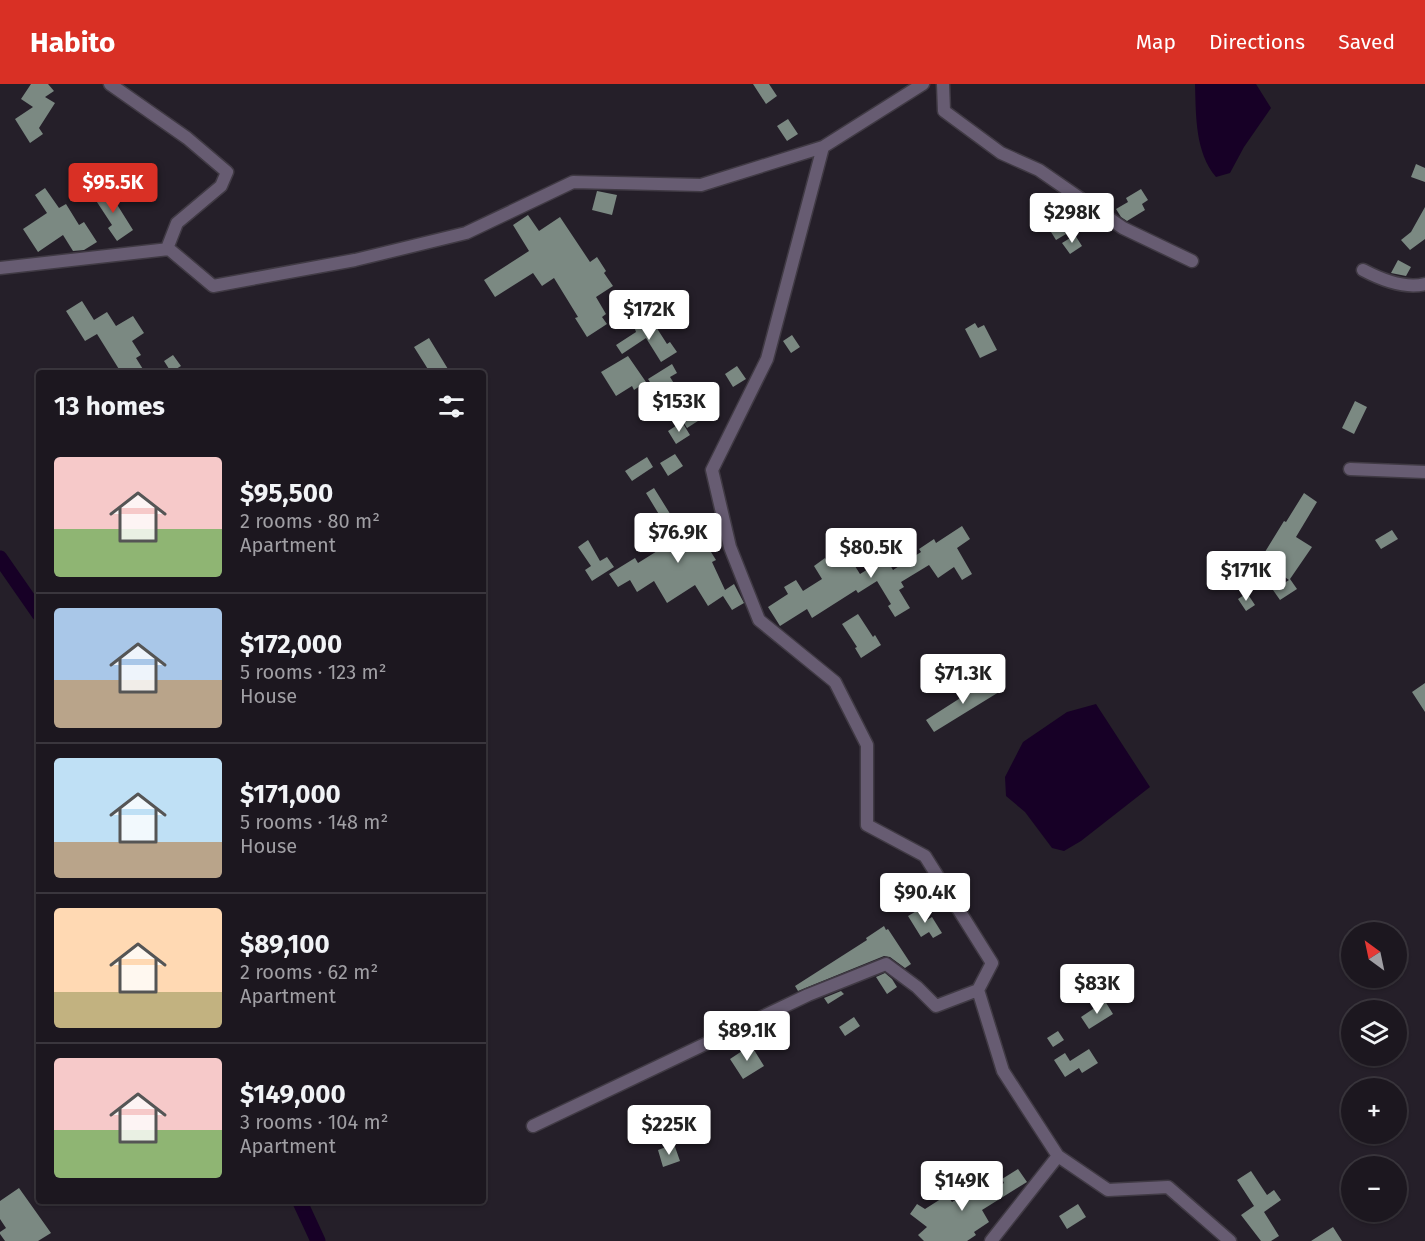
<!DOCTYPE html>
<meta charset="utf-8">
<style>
body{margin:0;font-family:"Fira Sans",sans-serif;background:#252028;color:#f1f3f6;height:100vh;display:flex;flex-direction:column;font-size:22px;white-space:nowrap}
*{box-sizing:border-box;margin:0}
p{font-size:20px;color:#a09fa4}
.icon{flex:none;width:33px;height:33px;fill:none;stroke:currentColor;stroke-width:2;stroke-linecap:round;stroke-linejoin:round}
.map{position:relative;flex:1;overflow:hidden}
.panel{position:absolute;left:36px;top:286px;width:450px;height:834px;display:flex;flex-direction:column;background:#1c171f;border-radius:6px;box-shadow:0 2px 4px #0004,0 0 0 2px #3a363d}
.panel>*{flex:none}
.needle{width:39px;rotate:327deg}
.fabs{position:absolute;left:1341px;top:838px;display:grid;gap:12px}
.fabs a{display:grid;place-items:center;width:66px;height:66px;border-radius:50%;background:#1c171f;box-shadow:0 2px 4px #0004,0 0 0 2px #3a363d;font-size:30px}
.price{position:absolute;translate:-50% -51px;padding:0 14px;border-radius:6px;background:#fff;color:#222;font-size:20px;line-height:39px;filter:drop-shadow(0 2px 3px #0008)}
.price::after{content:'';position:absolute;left:50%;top:36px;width:18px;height:14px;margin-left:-9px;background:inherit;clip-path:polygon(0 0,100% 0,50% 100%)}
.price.current{background:#d93025;color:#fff}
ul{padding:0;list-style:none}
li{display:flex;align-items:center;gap:18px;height:150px;padding:0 18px}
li+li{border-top:2px solid #3a363d}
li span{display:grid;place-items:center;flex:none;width:168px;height:120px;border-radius:6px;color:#555}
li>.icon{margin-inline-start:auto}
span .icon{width:72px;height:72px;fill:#fffc;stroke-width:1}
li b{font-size:26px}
h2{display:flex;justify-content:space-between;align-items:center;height:72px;padding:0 18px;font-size:26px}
header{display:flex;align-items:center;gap:36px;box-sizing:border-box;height:84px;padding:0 30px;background:#d93025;color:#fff}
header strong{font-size:28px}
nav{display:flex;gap:33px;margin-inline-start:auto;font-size:21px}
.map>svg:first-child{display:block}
.water{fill:#170026}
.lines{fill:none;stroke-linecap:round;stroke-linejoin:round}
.canal{stroke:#170026;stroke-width:15}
.building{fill:#7b8982}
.minor-casing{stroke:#403a44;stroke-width:15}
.minor{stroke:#675c72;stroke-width:12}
</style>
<header>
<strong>Habito</strong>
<nav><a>Map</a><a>Directions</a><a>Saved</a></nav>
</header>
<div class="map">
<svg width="1425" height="1157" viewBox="0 0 1425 1157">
<rect width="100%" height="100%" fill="#251f29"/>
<path class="water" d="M1195 0H1256L1271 24 1244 63 1230 89 1216 93C1195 68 1196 32 1195 0Z
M1096 620 1150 703 1081 757 1064 767 1052 764 1025 728 1006 712 1005 693 1023 658 1067 628Z"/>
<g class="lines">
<path class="canal" d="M0 474 39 530
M300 1118 318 1157"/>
</g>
<path class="building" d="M31 0H48L54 7 45 13 55 19 39 44 43 50 30 59 15 35 33 23 21 15Z
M753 0H769L777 12 766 20Z
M788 35 798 50 787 57 777 42Z
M1416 80 1425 84V98L1411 93Z
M106 103 133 146 117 157 108 144 112 141 93 112Z
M45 104 59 124 66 120 79 141 84 138 97 158 84 166 73 167 63 151 38 168 23 145 47 129 35 111Z
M1141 105 1148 116 1142 120 1145 126 1127 137 1121 133 1116 125 1128 118 1126 114Z
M597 107 617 111 612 131 592 126Z
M1045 118 1066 150 1056 156 1036 124Z
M1425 123V155L1410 166 1401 156 1411 148Z
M528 131 539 147 560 133 590 178 597 173 606 187 604 189 613 202 596 213 606 230 602 233 607 240 587 253 575 234 578 233 554 194 542 202 533 189 495 213 484 196 529 167 513 141Z
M1075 151 1082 162 1070 170 1062 159Z
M1398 176 1411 183 1406 192 1391 189Z
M82 217 94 236 107 228 116 242 133 232 144 249 132 257 141 271 136 274 146 290H122L97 250 85 257 66 227Z
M651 235 667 260 670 258 677 268 661 278 646 254 622 270 616 261 636 248 635 245Z
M975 239 978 244 984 241 997 266 980 274 965 245Z
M792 251 800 263 791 269 783 257Z
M429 254 451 290H431L414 263Z
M173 271 181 282 171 288 164 277Z
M628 272 646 298 634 306 632 302 616 312 601 288Z
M672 280 677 289 670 293 685 317 699 308 712 328 687 344 661 302 655 306 648 295Z
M737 282 746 295 733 303 725 290Z
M1355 317 1367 323 1354 350 1342 344Z
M682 338 690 351 676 360 668 347Z
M675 370 683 382 668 392 660 379Z
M647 373 653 383 632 397 625 387Z
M654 404 692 465 718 448 721 462 711 468 716 476 712 478 725 506 734 500 744 519 732 526 723 512 708 522 695 501 667 519 654 497 637 508 630 496 618 503 609 490 635 474 638 479 662 464 655 454 660 451 654 442 663 437 646 409Z
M1304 409 1317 418 1296 453 1312 463 1290 495 1297 505 1280 516 1273 506 1289 496 1260 476 1284 437 1286 438Z
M962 442 970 455 957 464 972 490 962 496 954 483 938 494 929 481 901 498 904 503 899 506 910 524 895 533 888 522 891 520 877 497 858 509 856 506 812 534 807 525 780 542 768 523 788 510 784 503 796 496 803 507 822 495 814 482 825 474 830 482 848 471 860 490 886 474 893 486 921 468 919 465 934 455 936 459Z
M1392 446 1398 455 1381 465 1375 456Z
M588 456 600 477 607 473 614 483 592 497 585 486 591 482 578 463Z
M1247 509 1255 521 1246 527 1238 515Z
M858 530 873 553 875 551 881 561 861 574 855 564 857 563 842 540Z
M990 595 999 608 934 648 926 636Z
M1425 599V628L1412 608Z
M920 825 927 836 932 833 942 849 933 854 929 848 921 853 908 832Z
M884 842 886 846 888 845 911 880 905 884 890 873 884 872 798 907 795 902 867 856 866 854Z
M885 889 892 895 897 903 887 910 876 893Z
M841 907 844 910 828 920 824 914Z
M1105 917 1113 930 1089 945 1081 933Z
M854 933 860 942 845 952 839 943Z
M1058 947 1064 956 1053 963 1047 954Z
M751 961 764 982 743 995 730 975Z
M1089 965 1098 979 1082 989 1079 984 1065 993 1054 976 1065 969 1070 977Z
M674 1060 680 1077 663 1083 658 1066Z
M1018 1085 1027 1098 982 1126 989 1138 974 1148 976 1151 967 1157H924L918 1151 927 1143 910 1130 917 1120 925 1125 947 1111 952 1118 977 1102 984 1112 1004 1099 1002 1095Z
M1251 1087 1267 1111 1274 1106 1281 1116 1264 1128 1279 1152 1271 1157H1261L1241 1131 1254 1122 1237 1096Z
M19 1104 51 1149 38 1157H5L0 1150V1148L6 1144 0 1135V1117Z
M1078 1120 1086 1133 1067 1145 1059 1132Z
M1333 1143 1342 1157H1311Z"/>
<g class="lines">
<defs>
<path id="minor" d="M110 0 187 54 227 88 221 102 177 139 168 162 169 165
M943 0 944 27 1001 69 1039 86 1123 144 1192 177
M823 63 767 275 712 386 730 463 759 536 835 598 867 661V741L925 772 992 879 978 906 1003 987 1058 1072 1108 1106 1168 1103 1230 1157
M0 184 169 165 213 202 355 176 466 149 573 98 701 101 823 63 923 0
M1363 186C1380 195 1405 205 1425 200
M1350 385 1425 388
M533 1042 808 911 886 880 917 903 936 922 978 906
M991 1157 1058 1072"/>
</defs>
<use href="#minor" class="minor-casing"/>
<use href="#minor" class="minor"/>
</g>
</svg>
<div class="fabs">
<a><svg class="needle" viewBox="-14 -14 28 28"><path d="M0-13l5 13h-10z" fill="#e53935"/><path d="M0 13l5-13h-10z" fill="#a09fa4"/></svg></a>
<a><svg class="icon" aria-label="layers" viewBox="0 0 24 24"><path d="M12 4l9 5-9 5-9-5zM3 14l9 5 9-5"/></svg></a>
<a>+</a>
<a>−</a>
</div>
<b class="price current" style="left:113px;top:130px">$95.5K</b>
<b class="price" style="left:1072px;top:160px">$298K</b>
<b class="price" style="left:649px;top:257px">$172K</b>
<b class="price" style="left:679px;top:349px">$153K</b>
<b class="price" style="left:678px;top:480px">$76.9K</b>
<b class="price" style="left:871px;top:495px">$80.5K</b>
<b class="price" style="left:1246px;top:518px">$171K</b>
<b class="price" style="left:963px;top:621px">$71.3K</b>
<b class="price" style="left:925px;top:840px">$90.4K</b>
<b class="price" style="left:1097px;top:931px">$83K</b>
<b class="price" style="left:747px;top:978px">$89.1K</b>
<b class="price" style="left:669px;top:1072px">$225K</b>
<b class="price" style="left:962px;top:1128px">$149K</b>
<section class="panel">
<h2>13 homes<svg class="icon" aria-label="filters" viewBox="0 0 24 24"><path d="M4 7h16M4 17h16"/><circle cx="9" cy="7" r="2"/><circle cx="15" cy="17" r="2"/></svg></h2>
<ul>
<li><span style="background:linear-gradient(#f6c9c9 60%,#8fb573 0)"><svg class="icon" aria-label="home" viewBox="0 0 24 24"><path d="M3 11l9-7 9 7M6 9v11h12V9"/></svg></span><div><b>$95,500</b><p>2 rooms · 80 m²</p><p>Apartment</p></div></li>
<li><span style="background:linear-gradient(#a9c7e8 60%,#b9a48a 0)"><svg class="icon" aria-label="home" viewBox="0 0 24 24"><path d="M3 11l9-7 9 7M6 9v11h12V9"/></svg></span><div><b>$172,000</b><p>5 rooms · 123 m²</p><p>House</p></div></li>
<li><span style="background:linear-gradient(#bfe0f5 70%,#b9a48a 0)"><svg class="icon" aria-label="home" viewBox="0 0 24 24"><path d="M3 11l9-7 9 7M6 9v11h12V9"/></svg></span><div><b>$171,000</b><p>5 rooms · 148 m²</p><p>House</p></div></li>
<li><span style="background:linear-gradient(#ffd9b3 70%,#c2b280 0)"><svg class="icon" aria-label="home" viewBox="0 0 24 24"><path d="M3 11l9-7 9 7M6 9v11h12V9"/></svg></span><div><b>$89,100</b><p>2 rooms · 62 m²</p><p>Apartment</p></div></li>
<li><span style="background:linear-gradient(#f6c9c9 60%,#8fb573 0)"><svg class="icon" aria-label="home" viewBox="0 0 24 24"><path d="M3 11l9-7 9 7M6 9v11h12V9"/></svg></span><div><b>$149,000</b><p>3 rooms · 104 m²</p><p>Apartment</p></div></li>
</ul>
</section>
</div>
